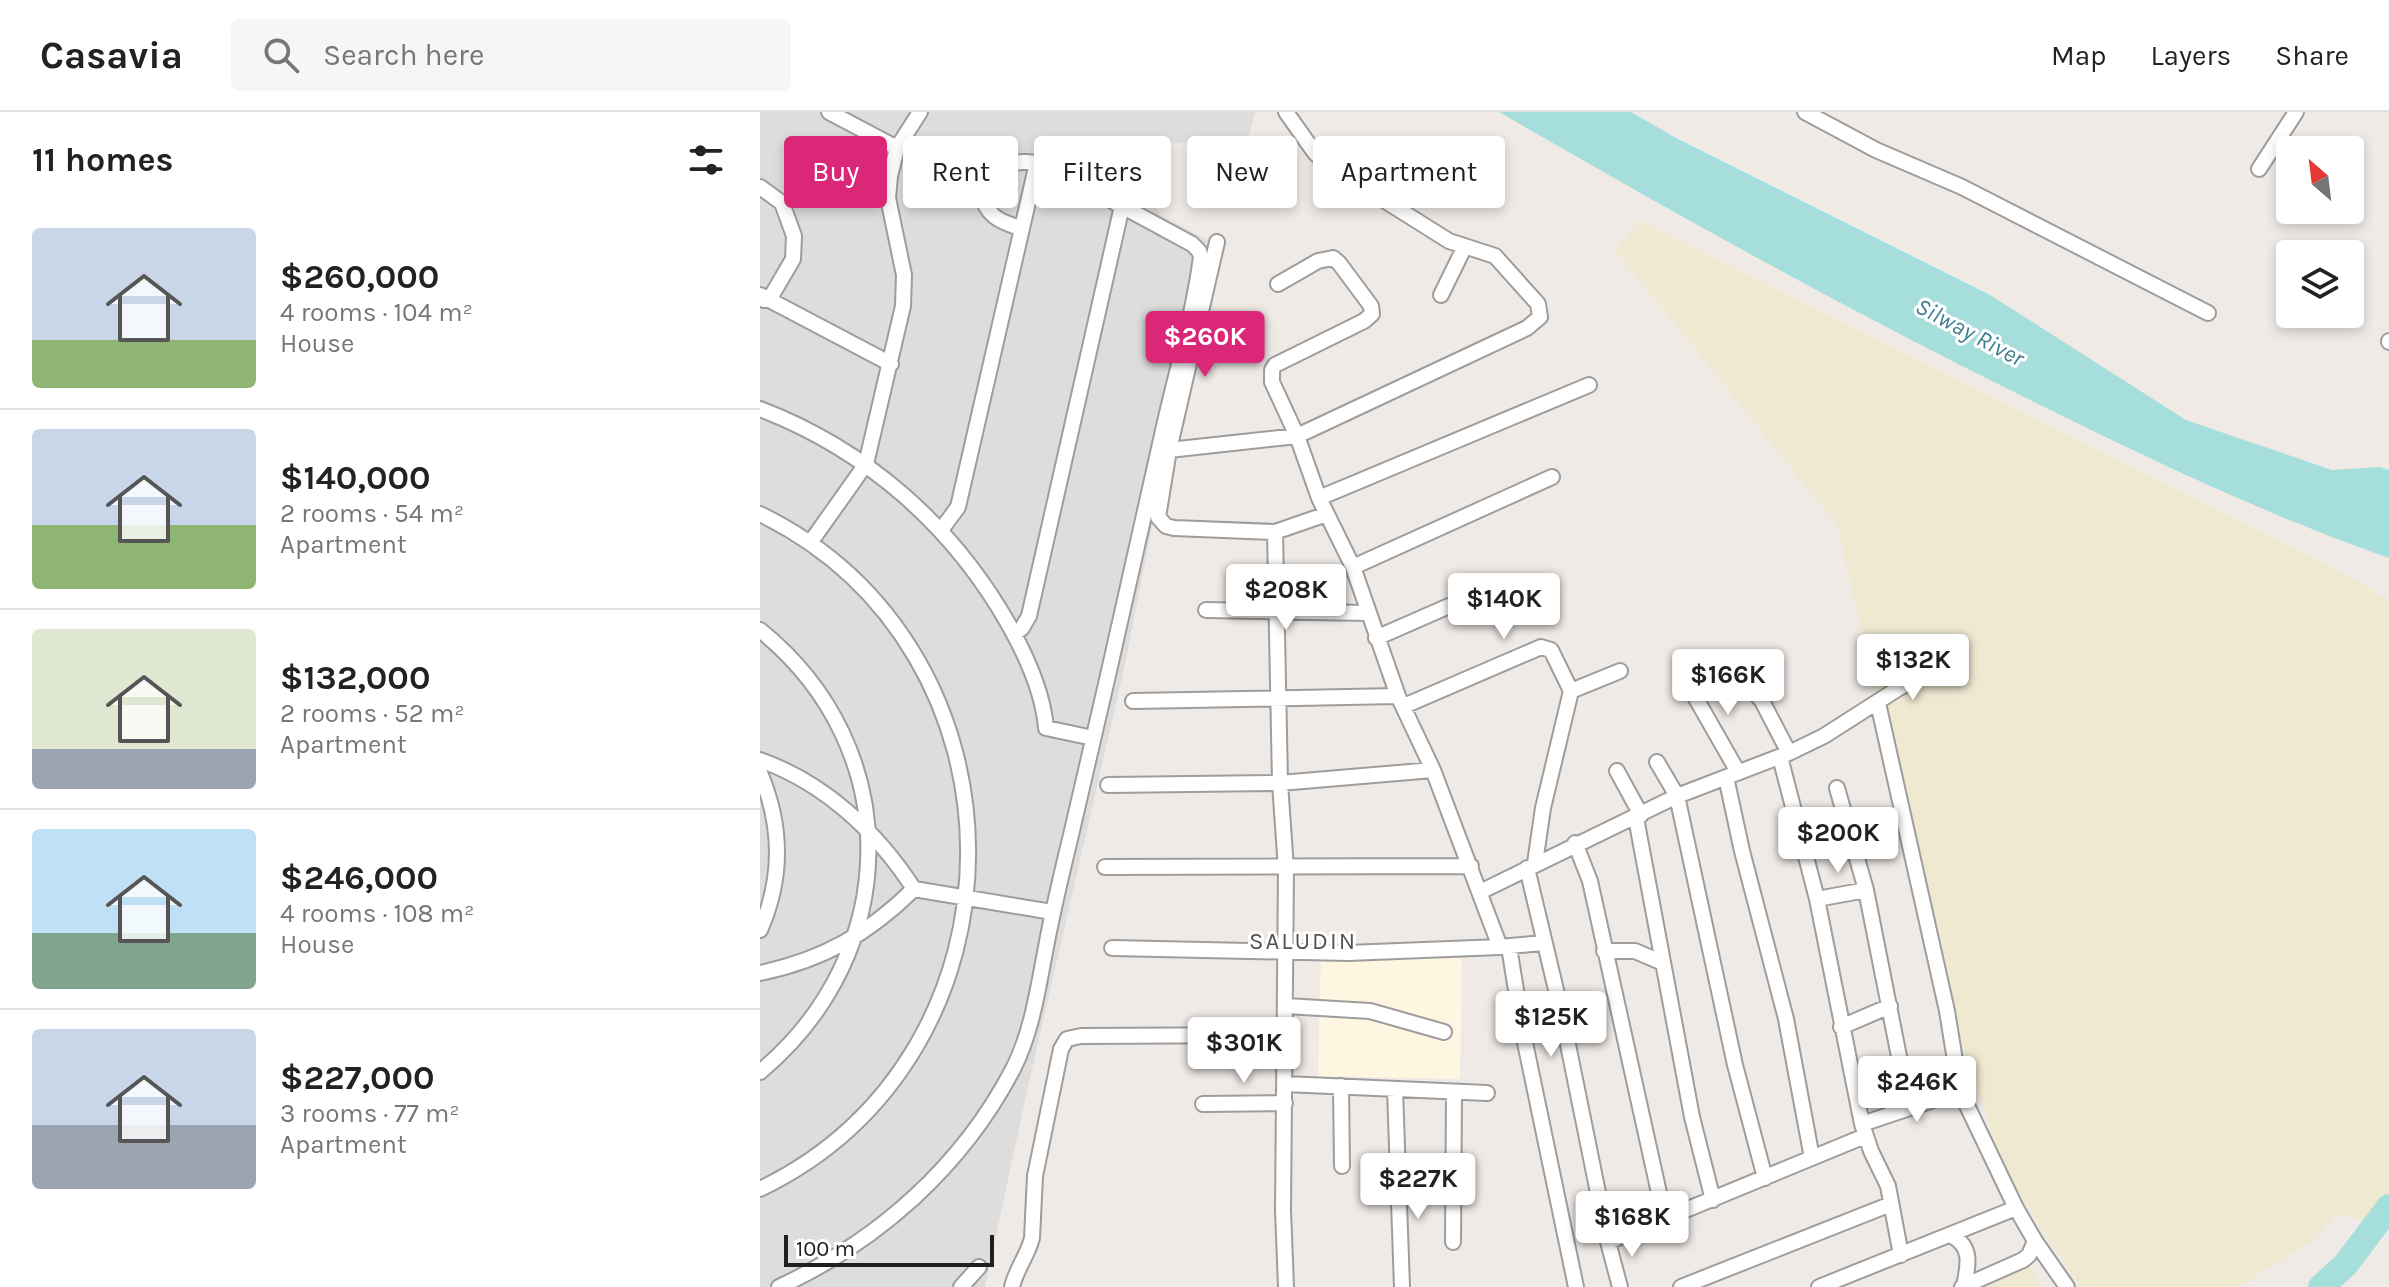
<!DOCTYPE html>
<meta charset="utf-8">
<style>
body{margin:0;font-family:Karla,sans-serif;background:#f6f6f6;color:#222;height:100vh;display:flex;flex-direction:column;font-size:30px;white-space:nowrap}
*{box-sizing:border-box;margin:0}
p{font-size:26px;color:#767676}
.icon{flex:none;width:44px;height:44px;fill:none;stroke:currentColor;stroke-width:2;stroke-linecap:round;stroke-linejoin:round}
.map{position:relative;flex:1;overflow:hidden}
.details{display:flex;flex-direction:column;background:#fff;width:760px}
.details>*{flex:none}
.hud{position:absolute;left:24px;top:24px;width:760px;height:72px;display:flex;gap:16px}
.needle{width:52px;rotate:332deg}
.buttons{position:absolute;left:1516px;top:24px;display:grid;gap:16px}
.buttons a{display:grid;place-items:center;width:88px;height:88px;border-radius:8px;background:#fff;box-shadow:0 4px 12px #0003;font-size:40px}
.scale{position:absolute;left:24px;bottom:20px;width:210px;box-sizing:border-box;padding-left:8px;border:4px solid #202020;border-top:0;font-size:22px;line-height:28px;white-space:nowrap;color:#202020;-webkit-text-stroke:6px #fff;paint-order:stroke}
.price{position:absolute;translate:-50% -68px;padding:0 18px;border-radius:8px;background:#fff;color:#222;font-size:26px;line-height:52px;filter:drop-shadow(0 2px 4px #0008)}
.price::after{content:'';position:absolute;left:50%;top:48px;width:24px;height:18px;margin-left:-12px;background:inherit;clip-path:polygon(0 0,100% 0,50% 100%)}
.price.selected{background:#db2777;color:#fff}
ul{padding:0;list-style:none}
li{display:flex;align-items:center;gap:24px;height:200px;padding:0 32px}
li+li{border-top:2px solid #e0e0e0}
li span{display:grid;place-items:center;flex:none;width:224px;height:160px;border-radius:8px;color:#555}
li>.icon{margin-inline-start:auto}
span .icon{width:96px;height:96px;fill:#fffc;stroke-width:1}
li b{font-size:34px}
h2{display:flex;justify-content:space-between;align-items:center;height:96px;padding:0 32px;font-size:34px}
.tag{padding:0 28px;border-radius:8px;background:#fff;box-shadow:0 4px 12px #0003;font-size:28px;line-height:72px}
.tag.selected{background:#db2777;color:#fff}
header{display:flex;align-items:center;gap:48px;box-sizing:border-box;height:112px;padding:0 40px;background:#fff;border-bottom:2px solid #e0e0e0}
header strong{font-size:38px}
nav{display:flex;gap:44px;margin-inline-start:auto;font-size:28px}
.search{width:560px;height:72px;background:#f6f6f6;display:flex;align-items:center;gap:20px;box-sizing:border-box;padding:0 28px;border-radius:8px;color:#767676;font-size:30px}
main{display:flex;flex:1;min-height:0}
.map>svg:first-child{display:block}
.residential{fill:#dedddd}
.education{fill:#fff6e1}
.farmland{fill:#efe9d2}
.water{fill:#a6dedb}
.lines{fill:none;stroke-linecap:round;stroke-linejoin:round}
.river{stroke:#a6dedb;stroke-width:26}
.minor-casing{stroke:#9d9d9d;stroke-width:18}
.minor{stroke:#fff;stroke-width:14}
.labels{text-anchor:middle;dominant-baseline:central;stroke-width:6;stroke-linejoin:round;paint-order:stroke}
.water-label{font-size:24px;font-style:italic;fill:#3f7f91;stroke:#fff}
.neighbourhood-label{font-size:24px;letter-spacing:2px;fill:#535353;stroke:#fff}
</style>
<header>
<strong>Casavia</strong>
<div class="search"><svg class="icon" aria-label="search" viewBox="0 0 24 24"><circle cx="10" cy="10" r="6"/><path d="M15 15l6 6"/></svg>Search here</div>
<nav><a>Map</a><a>Layers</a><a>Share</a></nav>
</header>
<main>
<section class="details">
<h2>11 homes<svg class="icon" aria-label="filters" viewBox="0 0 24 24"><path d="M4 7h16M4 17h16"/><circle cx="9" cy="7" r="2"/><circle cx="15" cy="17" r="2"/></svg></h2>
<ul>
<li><span style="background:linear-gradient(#c9d6e8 70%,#8fb573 0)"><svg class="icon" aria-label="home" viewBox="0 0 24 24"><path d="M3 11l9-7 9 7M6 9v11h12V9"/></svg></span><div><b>$260,000</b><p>4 rooms · 104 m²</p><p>House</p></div></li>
<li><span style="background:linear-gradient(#c9d6e8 60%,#8fb573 0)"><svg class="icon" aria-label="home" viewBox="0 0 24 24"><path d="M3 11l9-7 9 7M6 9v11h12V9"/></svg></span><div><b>$140,000</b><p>2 rooms · 54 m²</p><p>Apartment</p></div></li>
<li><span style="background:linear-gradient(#dfe7d0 75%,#9aa5b1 0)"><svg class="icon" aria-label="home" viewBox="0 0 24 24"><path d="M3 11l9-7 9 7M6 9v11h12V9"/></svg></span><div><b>$132,000</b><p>2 rooms · 52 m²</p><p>Apartment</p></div></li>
<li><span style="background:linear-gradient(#bfe0f5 65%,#7fa58c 0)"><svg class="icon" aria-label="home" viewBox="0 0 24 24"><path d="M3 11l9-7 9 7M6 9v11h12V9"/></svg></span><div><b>$246,000</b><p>4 rooms · 108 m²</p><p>House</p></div></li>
<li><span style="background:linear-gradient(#c9d6e8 60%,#9aa5b1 0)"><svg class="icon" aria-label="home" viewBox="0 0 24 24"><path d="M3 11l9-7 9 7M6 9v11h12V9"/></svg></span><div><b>$227,000</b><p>3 rooms · 77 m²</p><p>Apartment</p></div></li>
</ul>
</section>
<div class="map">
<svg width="1629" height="1175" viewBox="0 0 1629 1175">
<rect width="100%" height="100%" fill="#f0eae6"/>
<path class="residential" d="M0 0H495L488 28 369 32 400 103 455 132 406 344 364 557 267 979 225 1175H0Z"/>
<path class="education" d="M561 843 702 846 700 967 558 964Z"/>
<path class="farmland" d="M880 108 1585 462 1629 488V1112L1577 1103 1554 1128 1478 1175H1321L1244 1058 1186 882 1077 413 855 138Z
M1272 1154 1283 1175H1220Z"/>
<path class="water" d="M739 0H871L918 27 1230 183 1426 308 1572 358 1620 355 1629 358V446C1503 402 1384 344 1264 285 1085 197 912 100 739 0Z"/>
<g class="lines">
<path class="river" d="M1561 1175 1586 1152 1629 1095"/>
<defs>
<path id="minor" d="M69 0 137 36
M1045 0 1116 38 1202 75 1448 201
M1499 57 1536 0
M0 75 22 91 34 124 33 147 9 188H4
M457 130 409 338 398 405 406 414 414 416 515 420 567 402
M518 172 558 149 573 146 579 151 611 194 612 202 604 209 515 253 512 258V270L537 324 559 386 593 455 638 584 673 658 740 835
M0 183 131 252
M681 183 704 136
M1629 229V230
M0 297C107 338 193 414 249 513 267 545 283 580 286 616L333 626
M409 338 537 324 767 216 780 205 778 192 735 144 689 129 568 53 555 41 526 0
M559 386 829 273
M0 402C277 537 278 943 0 1077
M181 418 198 395 277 51
M515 420 520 671 526 757 523 1098 526 1175
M50 431 106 352 143 194 144 163 128 86 130 64 137 36 160 0
M593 455 792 365
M446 498 608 501
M0 518C146 636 143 841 0 960
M254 522 262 516 269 504 362 94
M616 526 689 494
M975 557 1002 589 1029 641
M926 569 978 660
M373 589 638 584
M1118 591 1187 899 1200 979 1256 1096 1275 1129 1307 1175
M644 594 781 535 791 538 811 579
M1020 645 1057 787 1102 1012 1111 1039 1128 1074 1141 1143
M0 648C65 671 117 720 154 777L292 800
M897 650 917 684 975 953 1005 1066
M857 659 881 703
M0 661C22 713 23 766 0 818
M966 665 982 739 1026 907 1052 1046
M348 673 520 671 673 658
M1077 676 1106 778 1149 995
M876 706 932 1005 953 1088
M815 731 830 769 905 1108
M775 751 783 696 811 579 860 559
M345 755 711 754
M767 756 802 903 848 1130 860 1175
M720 780 917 684 1029 641 1064 624 1139 576 1170 560
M1057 787 1106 778
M749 835 763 921 816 1175
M352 836 588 841 740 835 783 831
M844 839H875L903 851
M0 861C63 848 108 822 154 777
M526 894 610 899 684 920
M1081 915 1130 894
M525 972 727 981
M581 974 582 1054
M635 978 642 1175
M443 992 525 991
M1102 1012 1200 979
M1192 1124C1213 1135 1208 1154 1204 1174
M693 1130 694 981
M848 1130 1105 1024
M19 1175C118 1129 202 1055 253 957 272 920 278 876 286 835 293 797 302 760 311 723 342 590 373 456 402 323 415 264 433 205 441 145L439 139 432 132C399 114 367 97 334 79 314 68 291 51 267 50 238 48 206 80 234 104 242 111 253 113 262 117
M201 1175 219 1155
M252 1175C256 1157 268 1143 272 1126L275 1064 301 937 307 927 321 924 526 923
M921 1175 1131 1092
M1059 1175 1256 1096
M1202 1175 1263 1148 1269 1143 1275 1129"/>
</defs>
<use href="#minor" class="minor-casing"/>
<use href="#minor" class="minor"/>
</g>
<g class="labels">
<g class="water-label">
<text transform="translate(1210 220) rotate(28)">Silway River</text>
</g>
<g class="neighbourhood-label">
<text x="543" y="829">SALUDIN</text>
</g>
</g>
</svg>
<div class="buttons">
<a><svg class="needle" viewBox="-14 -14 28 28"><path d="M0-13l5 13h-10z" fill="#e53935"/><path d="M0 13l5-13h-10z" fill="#767676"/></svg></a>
<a><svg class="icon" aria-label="layers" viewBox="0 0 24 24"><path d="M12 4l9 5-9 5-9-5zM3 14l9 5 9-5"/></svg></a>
</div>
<div class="scale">100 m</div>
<b class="price selected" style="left:445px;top:267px">$260K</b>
<b class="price" style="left:526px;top:520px">$208K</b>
<b class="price" style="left:744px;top:529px">$140K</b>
<b class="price" style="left:1153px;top:590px">$132K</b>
<b class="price" style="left:968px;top:605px">$166K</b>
<b class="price" style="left:1078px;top:763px">$200K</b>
<b class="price" style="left:791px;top:947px">$125K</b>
<b class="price" style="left:484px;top:973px">$301K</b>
<b class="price" style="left:1157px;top:1012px">$246K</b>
<b class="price" style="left:658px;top:1109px">$227K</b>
<b class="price" style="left:872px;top:1147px">$168K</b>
<div class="hud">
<a class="tag selected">Buy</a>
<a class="tag">Rent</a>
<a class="tag">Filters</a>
<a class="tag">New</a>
<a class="tag">Apartment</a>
</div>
</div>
</main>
